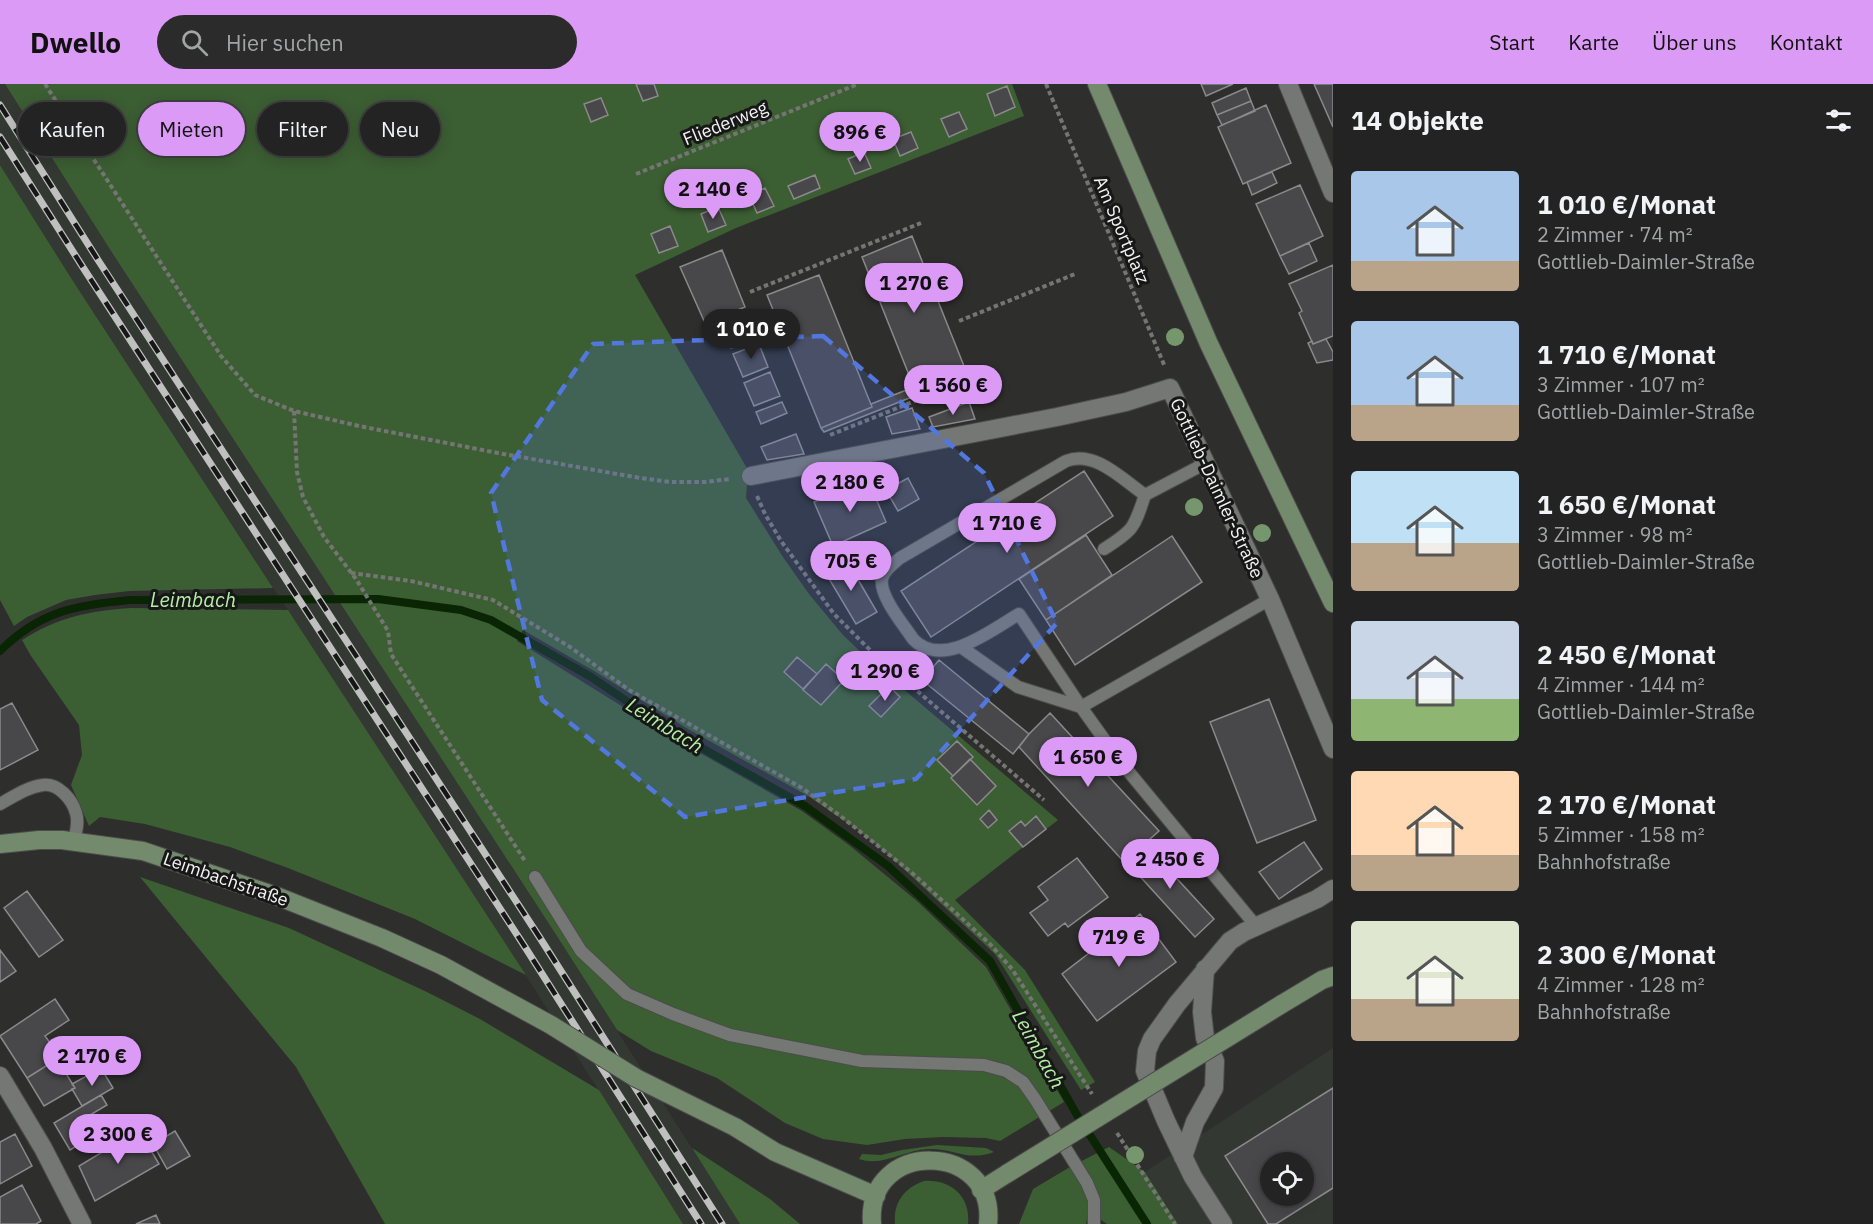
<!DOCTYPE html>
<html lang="de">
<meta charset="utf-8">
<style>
body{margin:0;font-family:"IBM Plex Sans",sans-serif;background:#2a2b2a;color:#f1f3f6;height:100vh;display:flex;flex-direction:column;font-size:22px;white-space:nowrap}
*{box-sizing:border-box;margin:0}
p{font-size:20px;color:#a2a4a5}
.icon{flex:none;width:33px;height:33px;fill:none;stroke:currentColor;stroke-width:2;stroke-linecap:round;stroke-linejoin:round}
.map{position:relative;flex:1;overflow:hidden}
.details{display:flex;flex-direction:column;background:#222322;width:540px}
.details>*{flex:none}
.top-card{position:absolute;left:18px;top:18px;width:570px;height:54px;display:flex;gap:12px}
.tools{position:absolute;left:1260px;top:1068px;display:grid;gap:12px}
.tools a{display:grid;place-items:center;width:54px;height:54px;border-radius:50%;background:#222322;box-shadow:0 3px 15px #0003,0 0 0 2px #3f4040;font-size:30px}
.price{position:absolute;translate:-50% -51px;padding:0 14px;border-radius:21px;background:#db9af6;color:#111;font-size:20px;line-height:39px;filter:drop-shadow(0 2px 3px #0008)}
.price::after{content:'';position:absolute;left:50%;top:36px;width:18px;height:14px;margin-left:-9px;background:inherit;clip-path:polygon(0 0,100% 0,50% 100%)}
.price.active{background:#222;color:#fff}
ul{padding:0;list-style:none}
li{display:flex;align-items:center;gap:18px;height:150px;padding:0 18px}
li span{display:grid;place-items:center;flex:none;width:168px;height:120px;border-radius:6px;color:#555}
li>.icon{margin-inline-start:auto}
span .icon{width:72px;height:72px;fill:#fffc;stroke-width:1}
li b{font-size:26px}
h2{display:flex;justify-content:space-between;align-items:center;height:72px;padding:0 18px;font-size:26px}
.pill{padding:0 21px;border-radius:27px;background:#222322;box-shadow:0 3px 15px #0003,0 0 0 2px #3f4040;font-size:21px;line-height:54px}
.pill.active{background:#db9af6;color:#111}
header{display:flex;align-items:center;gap:36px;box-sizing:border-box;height:84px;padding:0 30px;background:#db9af6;color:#111}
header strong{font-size:28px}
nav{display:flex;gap:33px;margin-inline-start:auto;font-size:21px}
.search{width:420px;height:54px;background:#2a2b2a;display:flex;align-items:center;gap:15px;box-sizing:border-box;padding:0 21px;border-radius:33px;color:#a2a4a5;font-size:22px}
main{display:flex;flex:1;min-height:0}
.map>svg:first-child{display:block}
.built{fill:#333932;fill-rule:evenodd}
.green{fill:#3c5e33}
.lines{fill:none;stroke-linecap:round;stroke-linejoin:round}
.stream{stroke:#0a2503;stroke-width:8}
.building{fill:#484749;stroke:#8b898c;stroke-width:1.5;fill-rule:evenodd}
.lane-casing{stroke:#4b4c4b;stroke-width:14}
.street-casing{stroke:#4b4c4b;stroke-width:20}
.secondary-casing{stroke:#4b4c4b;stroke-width:20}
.path{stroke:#757674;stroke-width:4;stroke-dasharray:4.5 3;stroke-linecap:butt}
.lane{stroke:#757774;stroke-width:12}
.street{stroke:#757774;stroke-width:18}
.secondary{stroke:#738a6c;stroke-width:18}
.rail-casing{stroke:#bfc0bf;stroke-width:7}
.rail{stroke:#161716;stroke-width:4.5;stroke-dasharray:14;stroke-linecap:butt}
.secondary-bridge-casing{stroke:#4b4c4b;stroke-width:20;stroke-linecap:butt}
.secondary-bridge{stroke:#738a6c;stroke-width:18}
.tree{fill:#76966d}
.marked{fill:#5278df;fill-opacity:0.2;stroke:#5278df;stroke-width:4.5;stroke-dasharray:12 8;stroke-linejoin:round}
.labels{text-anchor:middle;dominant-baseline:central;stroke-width:6;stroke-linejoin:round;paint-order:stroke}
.street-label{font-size:18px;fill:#f3f4f3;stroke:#161716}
.water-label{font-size:20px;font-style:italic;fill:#b5efa5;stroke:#161716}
</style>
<header>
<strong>Dwello</strong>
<div class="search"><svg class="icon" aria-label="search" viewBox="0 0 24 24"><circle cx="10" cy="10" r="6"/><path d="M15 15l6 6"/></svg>Hier suchen</div>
<nav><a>Start</a><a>Karte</a><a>Über uns</a><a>Kontakt</a></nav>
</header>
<main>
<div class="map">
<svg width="1333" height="1140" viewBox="0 0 1333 1140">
<rect width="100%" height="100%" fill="#2e2f2d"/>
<path class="built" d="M0 0H5L111 167 553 846 740 1140H683L513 871 71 194 0 81Z
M1333 964V1140H1178L1145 1088ZM1270 1078H1304V1112H1270Z"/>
<path class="green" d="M5 0H1012L1024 32 736 144 635 191 748 386 746 414 783 473 809 510 843 551 868 575 1058 736 955 816 1025 886 1095 998 1081 1006 995 870 892 774 858 746 808 712 688 645 594 587 523 546 517 557 665 649 802 727 849 761 917 817 986 883 1064 1018 1000 1057 986 1054 943 1053 905 1055 867 1061 823 1055 785 1039 717 994 651 967 617 946 553 846 111 167Z
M0 81 71 194 273 504 129 507 95 511 66 516 27 533 14 542 0 516Z
M131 524 288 526 526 891 415 835 288 784 230 763 145 740 100 733 89 742 71 701 82 671 79 641 31 572 22 556C58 533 89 527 131 524Z
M140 793 289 844 427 908 480 935 599 1006 683 1140H385L296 983Z
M937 1061 986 1064 994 1068C967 1078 954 1064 928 1065 904 1066 884 1083 859 1075L862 1070 881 1071 902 1066Z
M1109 1063 1145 1088 1178 1140H1107L1089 1128 1086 1140H1019L1033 1105 1070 1083Z
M692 1064 770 1115 800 1140H740Z
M924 1097C951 1095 971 1113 968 1140H895C893 1119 904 1104 924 1097Z"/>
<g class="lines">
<path class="stream" d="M0 567C40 527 76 521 130 516L378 515 461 526 491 536 519 552 591 593 668 645 805 722 888 782 990 877 1077 1031 1147 1140"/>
</g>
<path class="building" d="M636 0H654L658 12 643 17Z
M1201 0H1233L1206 12Z
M1314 0H1333V43Z
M1007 2 1015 23 995 32 987 10Z
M1246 4 1251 17 1217 31 1212 19Z
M601 14 608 31 591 38 584 20Z
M1251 17 1255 27 1222 41 1217 31Z
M1266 21 1291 79 1243 100 1218 43Z
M959 28 967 45 949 53 941 35Z
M911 48 918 64 900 72 893 55Z
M864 68 871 84 855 90 848 75Z
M1272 88 1277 99 1252 111 1247 98Z
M815 91 820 104 794 115 788 102Z
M1300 101 1323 152 1280 172 1256 120Z
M765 104 774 122 757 129 749 111Z
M718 123 726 141 708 148 701 130Z
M670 142 678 162 659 169 651 150Z
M912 152 966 287 915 306 862 173Z
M1309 159 1317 177 1289 190 1280 172Z
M722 166 745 223 705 239 680 183Z
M1333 181V252L1313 260 1299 229 1302 227 1289 200Z
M819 191 872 323 821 344 767 211Z
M752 243 757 254 731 264 726 252Z
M1326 255 1333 268V276L1317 279 1308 259 1312 257 1313 260Z
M759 260 768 283 743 293 733 270Z
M966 287 967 291 824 348 821 344 872 323 871 320 914 303 915 306Z
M770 288 780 312 754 322 744 299Z
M782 318 787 329 761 340 756 328Z
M969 318 975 335 933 343 929 333Z
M912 324 920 345 892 350 886 333Z
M796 350 804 370 767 376 761 363Z
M1084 387 1113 432 931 553 901 507Z
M908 394 919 415 898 427 886 406Z
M868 396 886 438 833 462 814 418Z
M1086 451 1112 491 1046 536 1019 495Z
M1172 452 1202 498 1075 581 1046 536Z
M846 475 877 528 856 540 825 488Z
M797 573 817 590 803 605 784 588Z
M939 576 1029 650 1013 670 922 596Z
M826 580 844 596 821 621 803 606Z
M889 602 900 613 881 633 869 622Z
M1269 615 1316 736 1257 759 1210 638Z
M12 619 38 666 0 686V625Z
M1050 629 1159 747 1124 778 1019 663 1029 650Z
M957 657 973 673 953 692 937 676Z
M970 675 996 702 977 721 951 694Z
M989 726 997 736 988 744 980 735Z
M1036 732 1046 745 1023 763 1009 747 1021 737 1025 742Z
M1304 758 1322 785 1279 815 1259 788Z
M1145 760 1214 835 1195 853 1126 777Z
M1077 774 1108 813 1068 843 1065 839 1048 852 1030 829 1048 816 1038 803Z
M27 807 63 856 39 873 4 824Z
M1140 830 1176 878 1097 937 1062 890Z
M0 866 16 887 0 898Z
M55 915 69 936 45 952 54 964 51 966 57 975 27 994 0 952Z
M57 975 75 1004 44 1022 27 994Z
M101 984 113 1004 82 1022 72 1005 75 1004 72 1000Z
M1333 1004V1104L1276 1140H1268L1225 1072ZM1270 1078H1304V1112H1270Z
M101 1011 107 1021 90 1031 100 1048 70 1066 54 1039Z
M139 1046 159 1080 95 1117 79 1082Z
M175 1047 190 1072 167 1085 153 1060Z
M15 1050 32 1082 0 1100V1058Z
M22 1101 41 1137 36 1140H0V1113Z
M156 1131 160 1140H136Z"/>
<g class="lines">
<defs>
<path id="lane" d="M1145 411C1122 395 1095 366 1066 377L900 474C893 480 884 486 882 495 879 512 904 541 913 555 942 586 991 546 1019 530L1081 623 1270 515
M1104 465C1134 446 1134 444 1145 411L1206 379
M961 563 1018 603 1081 623 1119 676 1256 842
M0 720C13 713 27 703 43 701 58 699 72 715 76 729 79 738 76 748 74 757
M535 793 581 867 627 910 673 930 730 951 862 977 984 981 1006 987 1023 998 1035 1015 1087 1099 1094 1116V1140"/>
<path id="street" d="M1288 0 1333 109
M751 392 1057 333 1126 318 1170 304 1270 515 1333 665
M0 992 43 1064 82 1140
M1183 1073 1195 1038 1214 1004 1215 977 1205 954 1202 928 1205 885
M1223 1140 1193 1093 1166 1037 1145 987 1147 967 1152 955 1177 920 1230 857 1244 848 1317 815 1333 805"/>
<path id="secondary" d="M1097 0 1209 260 1333 519
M0 760 39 756H62L143 767 279 813 382 854 441 881
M1282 920 1322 896 1333 892
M735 1043 775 1068 876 1112
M981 1106 1008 1089
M872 1140C865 1054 997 1057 988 1140"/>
</defs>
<use href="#lane" class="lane-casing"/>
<use href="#street" class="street-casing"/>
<use href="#secondary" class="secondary-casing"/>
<path class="path" d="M45 0 221 272 255 311 294 327 359 342 498 369 640 394 671 398H705L730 395
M1046 0 1165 283
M636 90 858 0
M750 208 921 139
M959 237 1075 190
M294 327 297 388 303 413 324 453 356 495 388 547 391 570 525 777
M830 351 980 291
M757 412 765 430 781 457 834 530 872 568 1044 716
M351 489 411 497 493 516 570 563 629 606 802 704 843 734 911 788 990 860 1012 885 1092 1010
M1117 1049 1175 1140"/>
<use href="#lane" class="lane"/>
<use href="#street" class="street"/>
<use href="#secondary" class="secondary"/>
<defs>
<path id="rail" d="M0 21 98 176 540 854 722 1140
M0 53 84 185 525 863 701 1140"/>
</defs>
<use href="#rail" class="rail-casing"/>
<use href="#rail" class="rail"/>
<defs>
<path id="secondary-bridge" d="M441 881 551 941 636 994 735 1043
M1008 1089 1282 920"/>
</defs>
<use href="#secondary-bridge" class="secondary-bridge-casing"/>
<use href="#secondary-bridge" class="secondary-bridge"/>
</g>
<g class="tree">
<circle cx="1175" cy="253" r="9"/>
<circle cx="1194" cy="423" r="9"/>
<circle cx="1262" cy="449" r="9"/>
<circle cx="1135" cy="1071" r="9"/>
</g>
<path class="marked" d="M823 252 984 389 1057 539 916 695 685 733 542 616 491 409 593 260Z"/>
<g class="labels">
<g class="street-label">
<text transform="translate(725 39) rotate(-22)">Fliederweg</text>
<text transform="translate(1122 146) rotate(67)">Am Sportplatz</text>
<text transform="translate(1217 404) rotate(65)">Gottlieb-Daimler-Straße</text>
<text transform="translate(226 795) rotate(19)">Leimbachstraße</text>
</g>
<g class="water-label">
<text x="193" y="515">Leimbach</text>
<text transform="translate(665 641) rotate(32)">Leimbach</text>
<text transform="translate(1039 965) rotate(61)">Leimbach</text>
</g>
</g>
</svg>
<div class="tools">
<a><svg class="icon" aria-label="locate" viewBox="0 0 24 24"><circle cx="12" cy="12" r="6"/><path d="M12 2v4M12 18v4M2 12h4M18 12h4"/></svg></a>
</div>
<b class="price" style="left:860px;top:79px">896 €</b>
<b class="price" style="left:713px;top:136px">2 140 €</b>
<b class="price" style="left:914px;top:230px">1 270 €</b>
<b class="price active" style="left:751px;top:276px">1 010 €</b>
<b class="price" style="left:953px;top:332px">1 560 €</b>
<b class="price" style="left:850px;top:429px">2 180 €</b>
<b class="price" style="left:1007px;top:470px">1 710 €</b>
<b class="price" style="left:851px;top:508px">705 €</b>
<b class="price" style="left:885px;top:618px">1 290 €</b>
<b class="price" style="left:1088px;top:704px">1 650 €</b>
<b class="price" style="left:1170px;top:806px">2 450 €</b>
<b class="price" style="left:1119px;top:884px">719 €</b>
<b class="price" style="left:92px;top:1003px">2 170 €</b>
<b class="price" style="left:118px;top:1081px">2 300 €</b>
<div class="top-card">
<a class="pill">Kaufen</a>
<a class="pill active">Mieten</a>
<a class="pill">Filter</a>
<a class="pill">Neu</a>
</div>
</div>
<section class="details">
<h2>14 Objekte<svg class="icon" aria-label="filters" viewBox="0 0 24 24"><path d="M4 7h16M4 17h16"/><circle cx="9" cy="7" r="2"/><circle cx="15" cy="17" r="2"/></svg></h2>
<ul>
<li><span style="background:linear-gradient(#a9c7e8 75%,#b9a48a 0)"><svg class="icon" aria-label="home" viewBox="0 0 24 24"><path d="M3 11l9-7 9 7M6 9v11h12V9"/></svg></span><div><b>1 010 €/Monat</b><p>2 Zimmer · 74 m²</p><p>Gottlieb-Daimler-Straße</p></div></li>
<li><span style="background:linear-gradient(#a9c7e8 70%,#b9a48a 0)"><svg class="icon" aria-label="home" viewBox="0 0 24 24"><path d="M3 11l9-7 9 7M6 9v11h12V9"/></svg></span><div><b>1 710 €/Monat</b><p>3 Zimmer · 107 m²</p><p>Gottlieb-Daimler-Straße</p></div></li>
<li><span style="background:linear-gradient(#bfe0f5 60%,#b9a48a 0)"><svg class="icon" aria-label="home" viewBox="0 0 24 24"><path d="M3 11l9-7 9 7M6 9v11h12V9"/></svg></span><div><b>1 650 €/Monat</b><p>3 Zimmer · 98 m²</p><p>Gottlieb-Daimler-Straße</p></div></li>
<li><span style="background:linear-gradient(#c9d6e8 65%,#8fb573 0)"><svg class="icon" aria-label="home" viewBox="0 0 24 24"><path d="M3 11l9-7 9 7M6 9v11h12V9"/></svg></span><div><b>2 450 €/Monat</b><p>4 Zimmer · 144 m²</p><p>Gottlieb-Daimler-Straße</p></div></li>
<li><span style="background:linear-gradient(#ffd9b3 70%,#b9a48a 0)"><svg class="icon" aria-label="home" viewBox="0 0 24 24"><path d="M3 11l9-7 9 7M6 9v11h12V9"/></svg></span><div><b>2 170 €/Monat</b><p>5 Zimmer · 158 m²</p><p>Bahnhofstraße</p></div></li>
<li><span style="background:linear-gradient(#dfe7d0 65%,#b9a48a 0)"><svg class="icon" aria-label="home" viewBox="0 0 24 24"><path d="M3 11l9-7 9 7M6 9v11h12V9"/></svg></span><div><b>2 300 €/Monat</b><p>4 Zimmer · 128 m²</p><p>Bahnhofstraße</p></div></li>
</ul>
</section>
</main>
